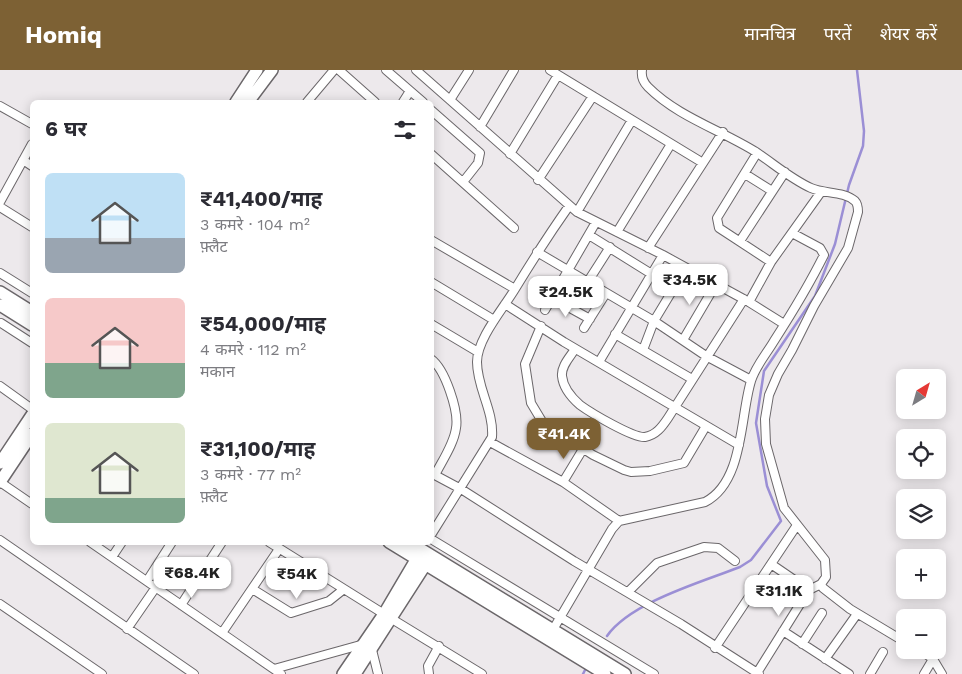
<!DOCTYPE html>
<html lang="hi">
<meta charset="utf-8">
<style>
body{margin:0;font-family:"Work Sans","Noto Sans Devanagari",sans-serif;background:#f2f2f3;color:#2b2b33;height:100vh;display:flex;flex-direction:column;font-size:19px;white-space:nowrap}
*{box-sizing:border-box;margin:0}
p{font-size:16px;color:#7c7c81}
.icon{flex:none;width:28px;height:28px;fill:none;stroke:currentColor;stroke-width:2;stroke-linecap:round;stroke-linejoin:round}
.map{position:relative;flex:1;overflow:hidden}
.details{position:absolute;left:30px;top:30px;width:404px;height:445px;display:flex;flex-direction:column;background:#fff;border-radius:8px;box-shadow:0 2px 12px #0003}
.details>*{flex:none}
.needle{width:32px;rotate:37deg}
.fabs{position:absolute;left:896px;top:299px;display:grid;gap:10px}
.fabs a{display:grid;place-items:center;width:50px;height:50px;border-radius:8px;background:#fff;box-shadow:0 2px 12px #0003;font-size:25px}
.price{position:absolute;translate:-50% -42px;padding:0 11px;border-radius:10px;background:#fff;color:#222;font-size:16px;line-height:32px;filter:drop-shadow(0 1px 2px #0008)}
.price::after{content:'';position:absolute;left:50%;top:30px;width:15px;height:11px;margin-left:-8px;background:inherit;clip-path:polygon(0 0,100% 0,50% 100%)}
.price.on{background:#7d6134;color:#fff}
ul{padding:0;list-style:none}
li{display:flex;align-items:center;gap:15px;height:125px;padding:0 15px}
li span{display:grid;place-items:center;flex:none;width:140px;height:100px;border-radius:8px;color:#555}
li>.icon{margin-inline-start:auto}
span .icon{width:60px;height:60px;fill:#fffc;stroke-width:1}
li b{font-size:21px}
h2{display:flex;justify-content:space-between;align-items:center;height:60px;padding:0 15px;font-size:21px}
header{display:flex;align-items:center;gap:30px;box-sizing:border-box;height:70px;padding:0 25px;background:#7d6134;color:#fff}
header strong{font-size:24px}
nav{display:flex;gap:28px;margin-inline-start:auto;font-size:18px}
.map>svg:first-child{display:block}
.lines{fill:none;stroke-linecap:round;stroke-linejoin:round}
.stream{stroke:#9b8fd5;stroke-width:2.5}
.street-casing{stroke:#6b676a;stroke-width:10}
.secondary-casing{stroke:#6b676a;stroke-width:14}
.street{stroke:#fff;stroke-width:8}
.secondary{stroke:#fff;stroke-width:11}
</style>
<header>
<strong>Homiq</strong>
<nav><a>मानचित्र</a><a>परतें</a><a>शेयर करें</a></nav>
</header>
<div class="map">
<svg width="962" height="604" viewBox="0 0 962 604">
<rect width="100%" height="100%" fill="#ede9ec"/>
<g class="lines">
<path class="stream" d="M607 566C631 532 702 512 740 497L751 490 781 451 767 416 756 353 764 301 815 226 835 174 849 115 863 76 864 61 857 0
M583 604 585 600"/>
<defs>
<path id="street" d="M339 0 375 32
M386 0 423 32
M416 0 577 142 663 185 749 232 784 254
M550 0 703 93
M642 0C641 7 643 12 648 17 678 47 721 60 756 82 774 94 791 109 811 118 824 124 844 121 855 131 857 133 858 138 858 142L848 178 814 236 792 280 778 304 769 325 765 349 766 374 784 438 825 490 826 507 821 514 823 518 850 539 905 572
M450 30 469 0
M307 32 334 0
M403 32 410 21
M0 36 32 54
M431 40 480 83 478 93 463 112
M480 57 514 0
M757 83 717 148 719 158 771 192
M431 84 514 158
M510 84 558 5
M23 90 32 96
M745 104 772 121
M538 110 593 26
M0 132 32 74
M0 137 32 157
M577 142 632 50
M617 162 671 74
M589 165 650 203
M431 170 515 219
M740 171 785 102
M648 178 723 62
M537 182 654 251 706 286 751 310
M0 203 32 223
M431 212 494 250
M587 213 610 177
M552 228 590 249
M749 232 771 192 821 122
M505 234 564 272 739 375
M545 240 596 152
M1 253 32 273
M431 254 478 282
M541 256 525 294 531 333 543 353 593 385 624 400 631 402 650 401 684 393 706 356
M584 258 606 223
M615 264 692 309
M683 270 716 214
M575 279C570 287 561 296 562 306 563 317 572 328 580 335 591 343 633 368 645 367 656 365 662 357 668 348L744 229
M643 280 654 251 686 198
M431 289C445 299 459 341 456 358 454 374 442 391 435 405
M599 292 663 185
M0 316 32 339
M490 372 563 412 619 451
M431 403 461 419 574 491 681 554 759 604
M0 412 32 434
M563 412 583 379
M431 465 492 367C494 341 477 318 477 292 477 269 503 239 515 219 532 191 550 163 569 136
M431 469 654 604
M0 470 194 604
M90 472 281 604
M269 472 384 544
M112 487 122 472
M771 494 809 520
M147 511 172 472
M254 520 291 543 329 531 344 519
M628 522 657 493 704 477 718 478 735 491
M0 534 102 604
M181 535 222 472
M392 549 482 604
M127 559 156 517
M783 561 849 604
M222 563 279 479
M551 563 612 459 619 451 705 432C744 412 740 346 751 311 755 297 767 283 774 271 792 243 809 215 824 185L820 178 792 163
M802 574 822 543
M715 578 797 455
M372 580 378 604
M920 580 933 589 942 604
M825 589 857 544
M274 599 364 574
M757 603 805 526 809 520 821 514
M429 604 428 596 439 576
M870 604 883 582
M924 604 933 589"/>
<path id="secondary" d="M236 32 257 0
M248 32 272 0
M0 222 32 242
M0 235 32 255
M0 393 32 345
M0 412 32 364
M389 472 605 604
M409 472 625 604
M343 604 384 544 420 483
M355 604 429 489"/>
</defs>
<use href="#street" class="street-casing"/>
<use href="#secondary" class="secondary-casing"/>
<use href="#street" class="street"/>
<use href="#secondary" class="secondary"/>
</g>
</svg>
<div class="fabs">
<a><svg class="needle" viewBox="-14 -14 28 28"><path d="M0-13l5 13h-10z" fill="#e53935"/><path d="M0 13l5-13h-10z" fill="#7c7c81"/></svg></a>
<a><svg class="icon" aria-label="locate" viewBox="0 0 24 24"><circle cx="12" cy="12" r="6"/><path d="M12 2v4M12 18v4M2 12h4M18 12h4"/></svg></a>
<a><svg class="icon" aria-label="layers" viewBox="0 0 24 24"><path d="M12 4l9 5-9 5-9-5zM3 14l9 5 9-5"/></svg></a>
<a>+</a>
<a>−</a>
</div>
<b class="price" style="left:690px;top:236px">₹34.5K</b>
<b class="price" style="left:566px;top:248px">₹24.5K</b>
<b class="price on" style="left:564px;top:390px">₹41.4K</b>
<b class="price" style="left:192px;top:529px">₹68.4K</b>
<b class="price" style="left:297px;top:530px">₹54K</b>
<b class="price" style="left:779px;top:547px">₹31.1K</b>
<section class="details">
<h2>6 घर<svg class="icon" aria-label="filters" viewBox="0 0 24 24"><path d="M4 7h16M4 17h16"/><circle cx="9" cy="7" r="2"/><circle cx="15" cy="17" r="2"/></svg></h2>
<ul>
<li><span style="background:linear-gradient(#bfe0f5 65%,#9aa5b1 0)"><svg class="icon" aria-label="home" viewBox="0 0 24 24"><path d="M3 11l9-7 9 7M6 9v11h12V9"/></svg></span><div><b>₹41,400/माह</b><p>3 कमरे · 104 m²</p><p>फ़्लैट</p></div></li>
<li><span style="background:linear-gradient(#f6c9c9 65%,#7fa58c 0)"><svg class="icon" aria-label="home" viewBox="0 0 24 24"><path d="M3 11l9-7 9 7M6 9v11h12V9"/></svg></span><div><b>₹54,000/माह</b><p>4 कमरे · 112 m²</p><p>मकान</p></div></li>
<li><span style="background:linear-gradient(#dfe7d0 75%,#7fa58c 0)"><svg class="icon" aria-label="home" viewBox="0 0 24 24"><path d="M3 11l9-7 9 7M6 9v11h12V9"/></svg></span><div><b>₹31,100/माह</b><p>3 कमरे · 77 m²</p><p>फ़्लैट</p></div></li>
</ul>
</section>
</div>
